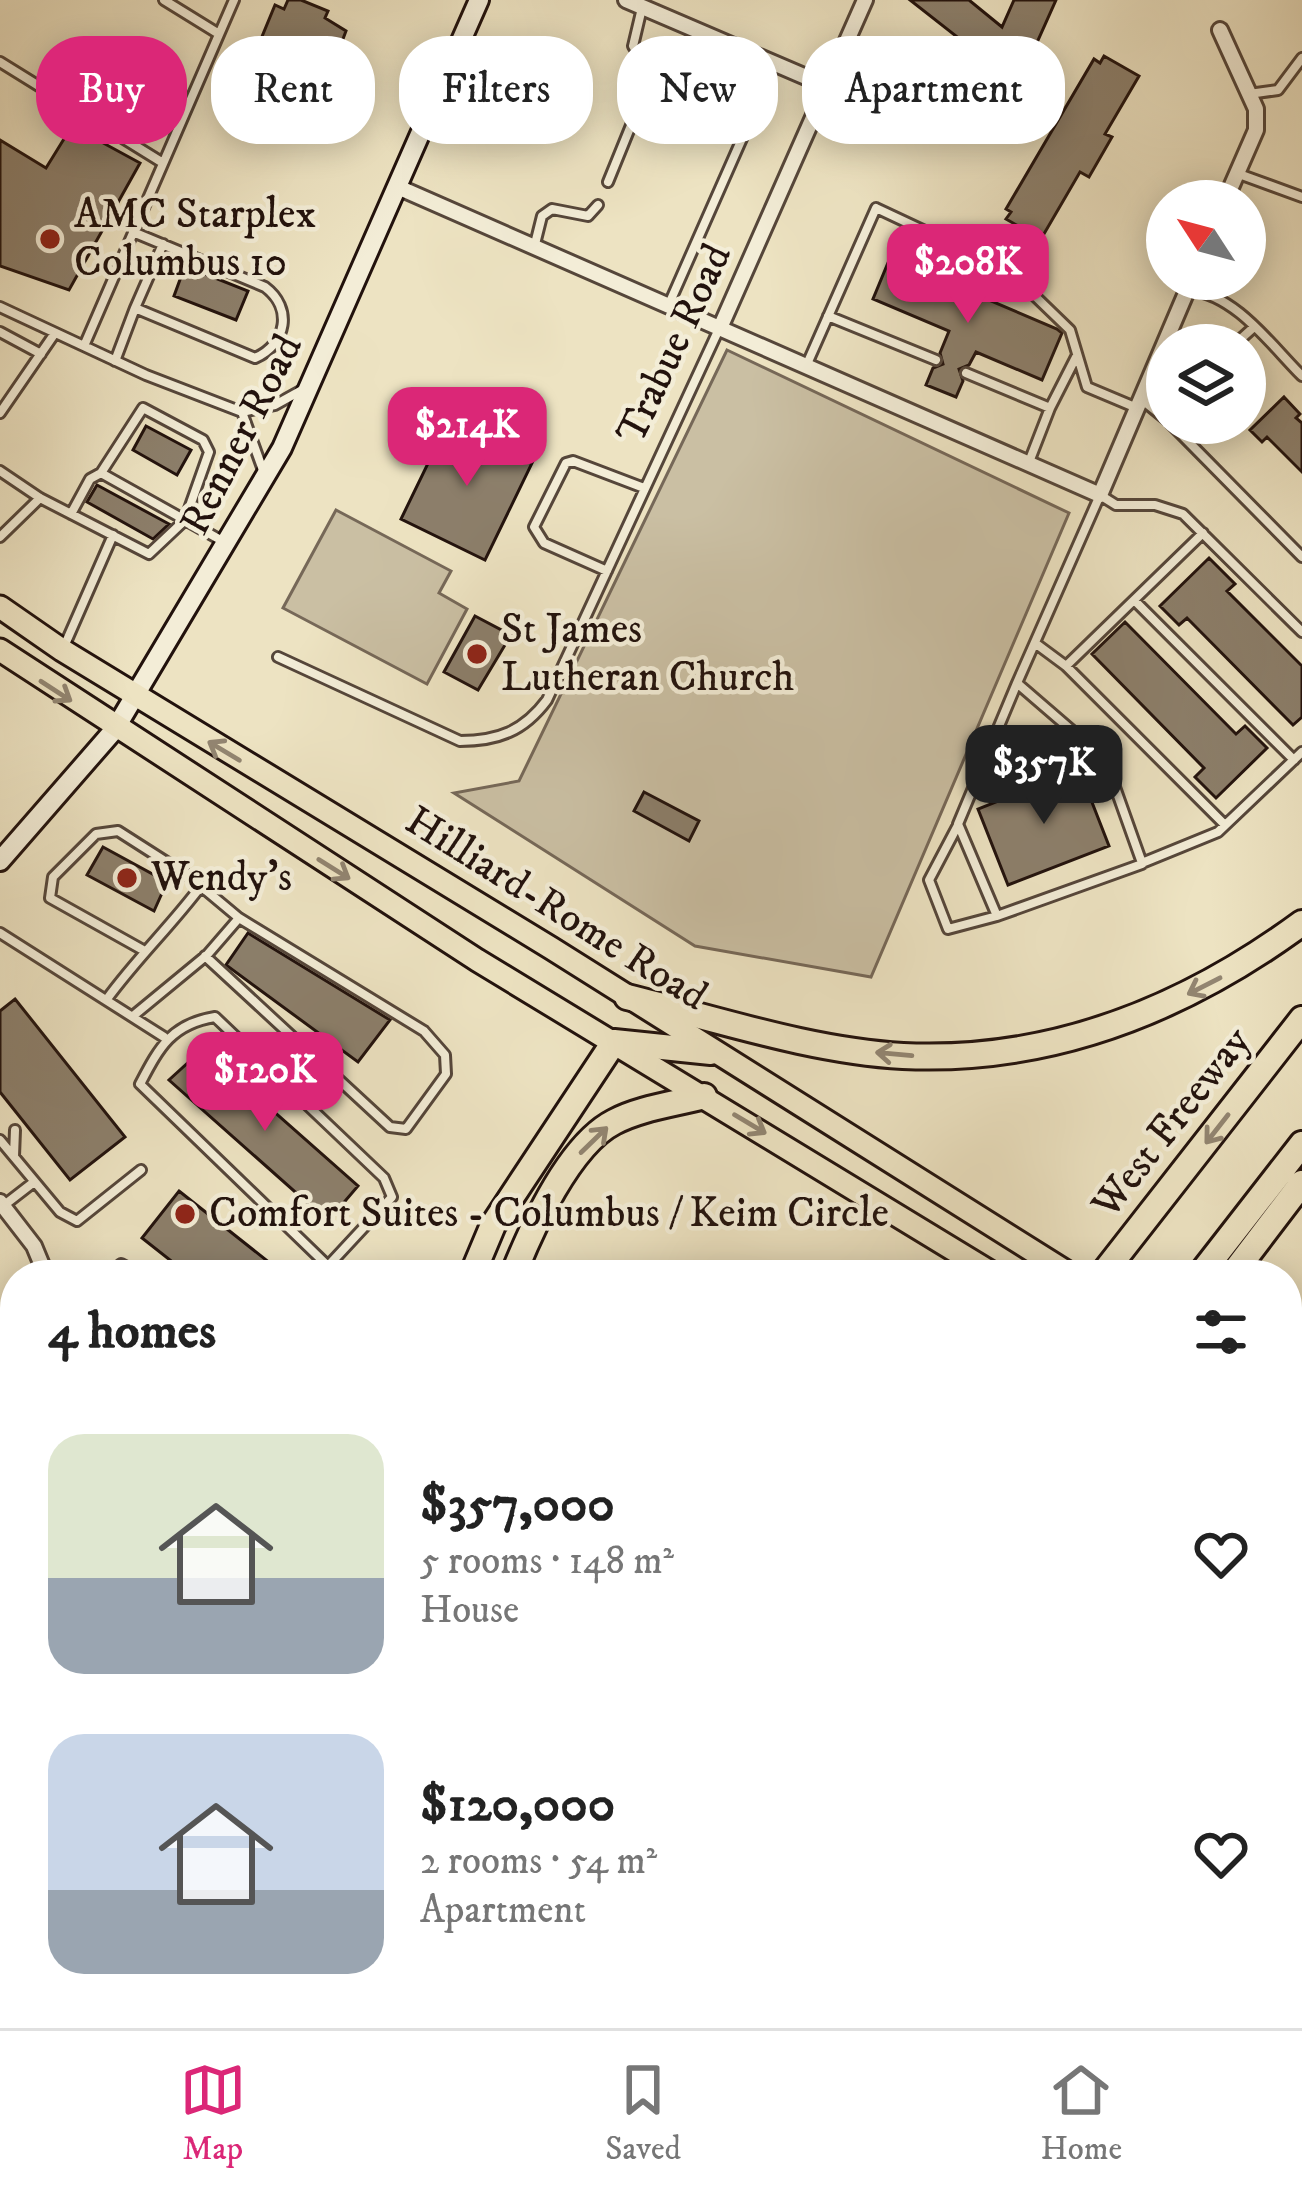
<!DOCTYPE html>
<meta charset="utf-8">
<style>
body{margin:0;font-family:"IM FELL DW Pica",serif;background:#f6f6f6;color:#222;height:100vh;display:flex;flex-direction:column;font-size:45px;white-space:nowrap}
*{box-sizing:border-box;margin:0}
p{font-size:39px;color:#767676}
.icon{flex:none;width:66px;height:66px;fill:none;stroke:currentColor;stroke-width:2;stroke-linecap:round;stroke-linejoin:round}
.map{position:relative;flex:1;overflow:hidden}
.sheet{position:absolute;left:0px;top:1260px;width:1302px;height:768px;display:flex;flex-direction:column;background:#fff;border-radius:48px 48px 0 0;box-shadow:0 6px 30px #0003}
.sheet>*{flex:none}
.top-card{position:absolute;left:36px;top:36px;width:1230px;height:108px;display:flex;gap:24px}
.needle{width:78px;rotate:306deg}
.fabs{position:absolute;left:1146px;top:180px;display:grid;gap:24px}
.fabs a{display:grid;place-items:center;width:120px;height:120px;border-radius:50%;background:#fff;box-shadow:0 6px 30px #0003;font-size:60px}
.price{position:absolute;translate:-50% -102px;padding:0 27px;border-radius:24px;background:#db2777;color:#fff;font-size:39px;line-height:78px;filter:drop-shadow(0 3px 6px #0008)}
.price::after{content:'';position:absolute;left:50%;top:72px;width:36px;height:27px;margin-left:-18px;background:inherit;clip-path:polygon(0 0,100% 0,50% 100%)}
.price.current{background:#222;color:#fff}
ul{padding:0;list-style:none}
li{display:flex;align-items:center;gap:36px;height:300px;padding:0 48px}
li span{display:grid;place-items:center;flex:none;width:336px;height:240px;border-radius:36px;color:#555}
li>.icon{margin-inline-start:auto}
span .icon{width:144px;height:144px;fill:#fffc;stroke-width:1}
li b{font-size:51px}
h2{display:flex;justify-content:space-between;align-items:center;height:144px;padding:0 48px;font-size:51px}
.chip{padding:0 42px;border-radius:48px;background:#fff;box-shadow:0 6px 30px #0003;font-size:42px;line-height:108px}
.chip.current{background:#db2777;color:#fff}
.menu{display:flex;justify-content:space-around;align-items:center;height:168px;border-top:3px solid #e0e0e0;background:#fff;font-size:33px;color:#767676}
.menu a{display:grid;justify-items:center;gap:6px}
.menu .current{color:#db2777}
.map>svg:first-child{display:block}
.green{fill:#cabfa3;stroke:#766858;stroke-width:3}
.building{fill:#8c7f6b;stroke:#22120d;stroke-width:3}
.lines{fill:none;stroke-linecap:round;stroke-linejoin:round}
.service-casing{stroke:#55463a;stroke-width:14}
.minor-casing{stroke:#55463a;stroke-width:20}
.secondary-casing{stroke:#22120d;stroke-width:24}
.primary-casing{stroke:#22120d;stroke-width:27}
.motorway-casing{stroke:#22120d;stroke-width:30}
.service{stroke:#f3edd7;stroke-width:8}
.minor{stroke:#f3edd7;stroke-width:14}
.secondary{stroke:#f3edd7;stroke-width:18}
.primary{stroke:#ede3c2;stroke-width:21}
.motorway{stroke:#ede3c2;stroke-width:24}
.oneway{stroke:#928571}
.poi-dot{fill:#8f2418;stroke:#f3edd7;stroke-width:4.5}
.labels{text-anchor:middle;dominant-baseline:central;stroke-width:9;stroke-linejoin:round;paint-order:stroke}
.poi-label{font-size:42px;fill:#22120d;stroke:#f3edd7;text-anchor:start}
.street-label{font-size:42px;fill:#22120d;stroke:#f3edd7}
</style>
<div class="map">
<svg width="1302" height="2028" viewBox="0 0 1302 2028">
<rect width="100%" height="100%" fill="#ede3c2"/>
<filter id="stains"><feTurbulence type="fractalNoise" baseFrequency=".00167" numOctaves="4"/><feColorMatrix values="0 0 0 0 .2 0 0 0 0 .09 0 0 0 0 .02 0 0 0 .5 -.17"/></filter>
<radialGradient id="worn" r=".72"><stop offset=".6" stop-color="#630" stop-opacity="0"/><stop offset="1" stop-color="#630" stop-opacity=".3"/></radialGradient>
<path class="green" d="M727 350 1069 513 871 977 695 946 454 793 519 781Z
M336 510 451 571 439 593 467 609 427 684 283 608Z"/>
<path class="building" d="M288 0H301L328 11 325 18 346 31 340 47 353 52 345 72 326 64 313 94 259 72 264 60 254 56 275 5 284 9Z
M910 0H969L1002 27 1014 0H1056L1022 76 989 62Z
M1104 56 1139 76 1105 134 1112 137 1089 177 1080 172 1041 239 1006 219 1011 212 1006 209 1094 59 1100 63Z
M940 66 982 109 955 136 913 93Z
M72 126 140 163 69 290 0 266V140L46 168Z
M890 258 1057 329 1062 333 1042 380 976 352 969 365 959 369 963 381 956 397 926 385 933 368 943 364 940 353 949 331 873 299Z
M185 266 248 291 236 320 174 296Z
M1284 397 1300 414 1296 418 1302 423V472L1267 437 1262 442 1250 430Z
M450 418 534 459 485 560 401 519Z
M146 426 191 450 177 475 133 450Z
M97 485 169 524 153 539 87 502Z
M1209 558 1235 584 1227 591 1302 666V717L1293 725 1187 618 1179 625 1160 606Z
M475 616 511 635 478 690 444 672Z
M1125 622 1236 734 1245 726 1267 748 1216 798 1195 777 1204 768 1092 654Z
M1079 769 1109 846 1008 885 978 809Z
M644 792 699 821 689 841 634 811Z
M103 847 167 882 154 911 87 875Z
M248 933 390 1020 358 1062 226 965Z
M15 999 125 1137 70 1180 0 1092V1011Z
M203 1049 358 1186 328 1221 169 1080Z
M179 1191 285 1275H189L142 1238Z
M0 1593 15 1612V1692L0 1703Z"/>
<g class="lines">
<defs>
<path id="service" d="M164 0 219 34
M642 8 633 46 638 54 750 102 752 116 669 304
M0 62 163 163
M1249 94 1278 90 1302 58
M1239 174 1302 197
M608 182 656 64
M534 248 542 216 552 209 588 216 598 205
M1189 290C1236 295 1270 344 1302 376
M0 307 146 375 242 412
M135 308 163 244
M828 316 936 360
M0 332 41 354
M1234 345 1254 327
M84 346 234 0
M115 361 135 308 255 358C287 344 293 308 265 287L133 232
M807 364 876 208 1008 270 1070 330 1087 387 1137 408
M966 373 1050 408 1076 357
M1141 399 1167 420
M143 408 203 440 209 452 185 520 101 473Z
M242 412 275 405 302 390
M242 412 264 473
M0 413 55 333
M1170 423 1302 557
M1029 462 1050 408
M0 471 40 498 149 554 185 520 226 543
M71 514 90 479 101 473
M0 537 40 498
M607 571 544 543 534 527 566 463 573 461 644 488
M1134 600 1294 760
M1302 632 1183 514 1155 505H1116L1100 495 1017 683 1105 759 1142 863 1218 832 1302 752
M1035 643 1066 666 1225 825
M63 649 113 535
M278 657 460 741C498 741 524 731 547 700L719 329
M1066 666 1203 533
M1017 683 958 824 997 916 1142 864
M958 825 929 880 948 929 997 916
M0 933 164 1037
M205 956 390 1127 406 1129 446 1074 445 1055 424 1031 239 918
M107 999C137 958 170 927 201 886
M133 1016 207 955 239 918 190 877 118 831 96 834 53 877 50 898 143 950
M215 1017 384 1178 392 1197 328 1266 140 1084C159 1048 171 1024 215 1017Z
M0 1140 60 1212 77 1221 141 1170
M14 1156 15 1130
M3 1206 34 1182
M108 1275 121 1264 142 1275
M0 1411 15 1399
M0 1488 15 1507
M0 1742 15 1743
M0 1807 15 1805
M1287 2005 1302 2001
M109 2028 121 2013
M1247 2028 1271 2013"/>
<path id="minor" d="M626 0 827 86
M1220 30 1256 109V130L1225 201
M400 188 1100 495 1192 279
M720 328 865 0
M0 1202 34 1246 46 1275
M0 1338 15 1326
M0 1941 15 1952
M0 2009 15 1989
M235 2028 246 2013"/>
<path id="secondary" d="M0 861 115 729 282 448 479 0"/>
<path id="primary" d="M0 607 62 650 551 948 1071 1275
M0 650 477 960 995 1275
M1287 1409 1302 1418
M1287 1456 1302 1465"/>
<path id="motorway" d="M627 997C717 1019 811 1051 903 1056 1051 1063 1185 1009 1302 923
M472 1275 493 1225 614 1042 711 1052
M513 1275C531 1230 569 1145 614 1122 640 1108 675 1104 704 1096
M1102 1275 1302 1019
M1200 1275 1302 1144
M1232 1275 1302 1183
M1287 1874 1302 1869
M1287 1916 1302 1909
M427 2028 434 2013
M494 2028 506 2013
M592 2028 605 2013
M710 2028 740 2013"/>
</defs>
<use href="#service" class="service-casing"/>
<use href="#minor" class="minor-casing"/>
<use href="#secondary" class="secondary-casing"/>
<use href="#primary" class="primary-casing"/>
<use href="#motorway" class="motorway-casing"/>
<use href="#service" class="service"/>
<use href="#minor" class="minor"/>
<use href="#secondary" class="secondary"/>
<use href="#primary" class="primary"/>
<use href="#motorway" class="motorway"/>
</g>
<defs><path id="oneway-shaft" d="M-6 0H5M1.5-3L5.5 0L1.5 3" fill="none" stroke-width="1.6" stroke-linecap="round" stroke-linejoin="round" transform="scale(3)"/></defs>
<g class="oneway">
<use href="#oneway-shaft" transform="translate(56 691) rotate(33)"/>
<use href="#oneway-shaft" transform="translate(224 751) rotate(-149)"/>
<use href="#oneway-shaft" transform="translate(334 869) rotate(32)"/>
<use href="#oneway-shaft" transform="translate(1204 986) rotate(153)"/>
<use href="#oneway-shaft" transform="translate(894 1054) rotate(-175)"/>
<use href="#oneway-shaft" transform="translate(750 1124) rotate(31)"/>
<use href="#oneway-shaft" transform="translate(1217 1129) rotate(128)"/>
<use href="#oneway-shaft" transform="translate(594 1140) rotate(-44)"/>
</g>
<g class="poi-dot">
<circle cx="50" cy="239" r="12"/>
<circle cx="477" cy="654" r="12"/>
<circle cx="127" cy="878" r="12"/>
<circle cx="185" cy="1214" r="12"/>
</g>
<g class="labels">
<g class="poi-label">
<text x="74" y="215">AMC Starplex<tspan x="74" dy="48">Columbus 10</tspan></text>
<text x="501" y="630">St James<tspan x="501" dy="48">Lutheran Church</tspan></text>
<text x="151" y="878">Wendy's</text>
<text x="209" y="1214">Comfort Suites - Columbus / Keim Circle</text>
</g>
<g class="street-label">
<text transform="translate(675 344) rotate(-65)">Trabue Road</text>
<text transform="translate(242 435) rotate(-63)">Renner Road</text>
<text transform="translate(556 909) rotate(32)">Hilliard-Rome Road</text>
<text transform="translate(1172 1123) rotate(-52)">West Freeway</text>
</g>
</g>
<rect width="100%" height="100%" filter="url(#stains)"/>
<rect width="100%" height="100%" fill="url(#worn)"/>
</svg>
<div class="fabs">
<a><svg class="needle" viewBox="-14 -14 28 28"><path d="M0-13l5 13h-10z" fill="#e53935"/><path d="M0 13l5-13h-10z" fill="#767676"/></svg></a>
<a><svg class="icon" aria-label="layers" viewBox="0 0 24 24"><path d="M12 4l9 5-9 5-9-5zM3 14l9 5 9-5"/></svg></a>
</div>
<b class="price" style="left:968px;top:326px">$208K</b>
<b class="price" style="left:467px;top:489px">$214K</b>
<b class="price current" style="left:1044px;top:827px">$357K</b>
<b class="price" style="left:265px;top:1134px">$120K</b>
<div class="top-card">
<a class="chip current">Buy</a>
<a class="chip">Rent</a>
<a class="chip">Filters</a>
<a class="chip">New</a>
<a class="chip">Apartment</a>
</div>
<section class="sheet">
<h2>4 homes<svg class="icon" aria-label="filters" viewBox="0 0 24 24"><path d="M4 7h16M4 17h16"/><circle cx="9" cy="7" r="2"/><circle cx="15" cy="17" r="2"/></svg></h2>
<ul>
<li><span style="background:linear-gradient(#dfe7d0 60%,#9aa5b1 0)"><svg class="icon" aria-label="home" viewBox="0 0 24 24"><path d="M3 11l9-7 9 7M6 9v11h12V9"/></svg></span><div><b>$357,000</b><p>5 rooms · 148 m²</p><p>House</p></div><svg class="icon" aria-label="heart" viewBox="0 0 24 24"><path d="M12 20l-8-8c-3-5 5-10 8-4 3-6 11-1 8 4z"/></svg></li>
<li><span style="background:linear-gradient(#c9d6e8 65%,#9aa5b1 0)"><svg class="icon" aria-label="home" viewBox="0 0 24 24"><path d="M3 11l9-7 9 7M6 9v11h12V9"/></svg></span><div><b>$120,000</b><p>2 rooms · 54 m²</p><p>Apartment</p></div><svg class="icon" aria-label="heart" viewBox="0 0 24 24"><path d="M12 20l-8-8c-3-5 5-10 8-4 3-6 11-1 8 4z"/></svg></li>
</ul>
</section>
</div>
<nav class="menu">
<a class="current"><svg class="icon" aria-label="map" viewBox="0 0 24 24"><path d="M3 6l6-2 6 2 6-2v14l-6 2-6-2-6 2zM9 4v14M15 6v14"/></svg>Map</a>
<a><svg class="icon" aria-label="saved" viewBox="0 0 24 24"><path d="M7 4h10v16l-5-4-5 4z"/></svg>Saved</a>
<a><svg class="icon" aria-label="home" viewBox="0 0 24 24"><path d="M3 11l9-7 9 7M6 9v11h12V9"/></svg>Home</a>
</nav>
